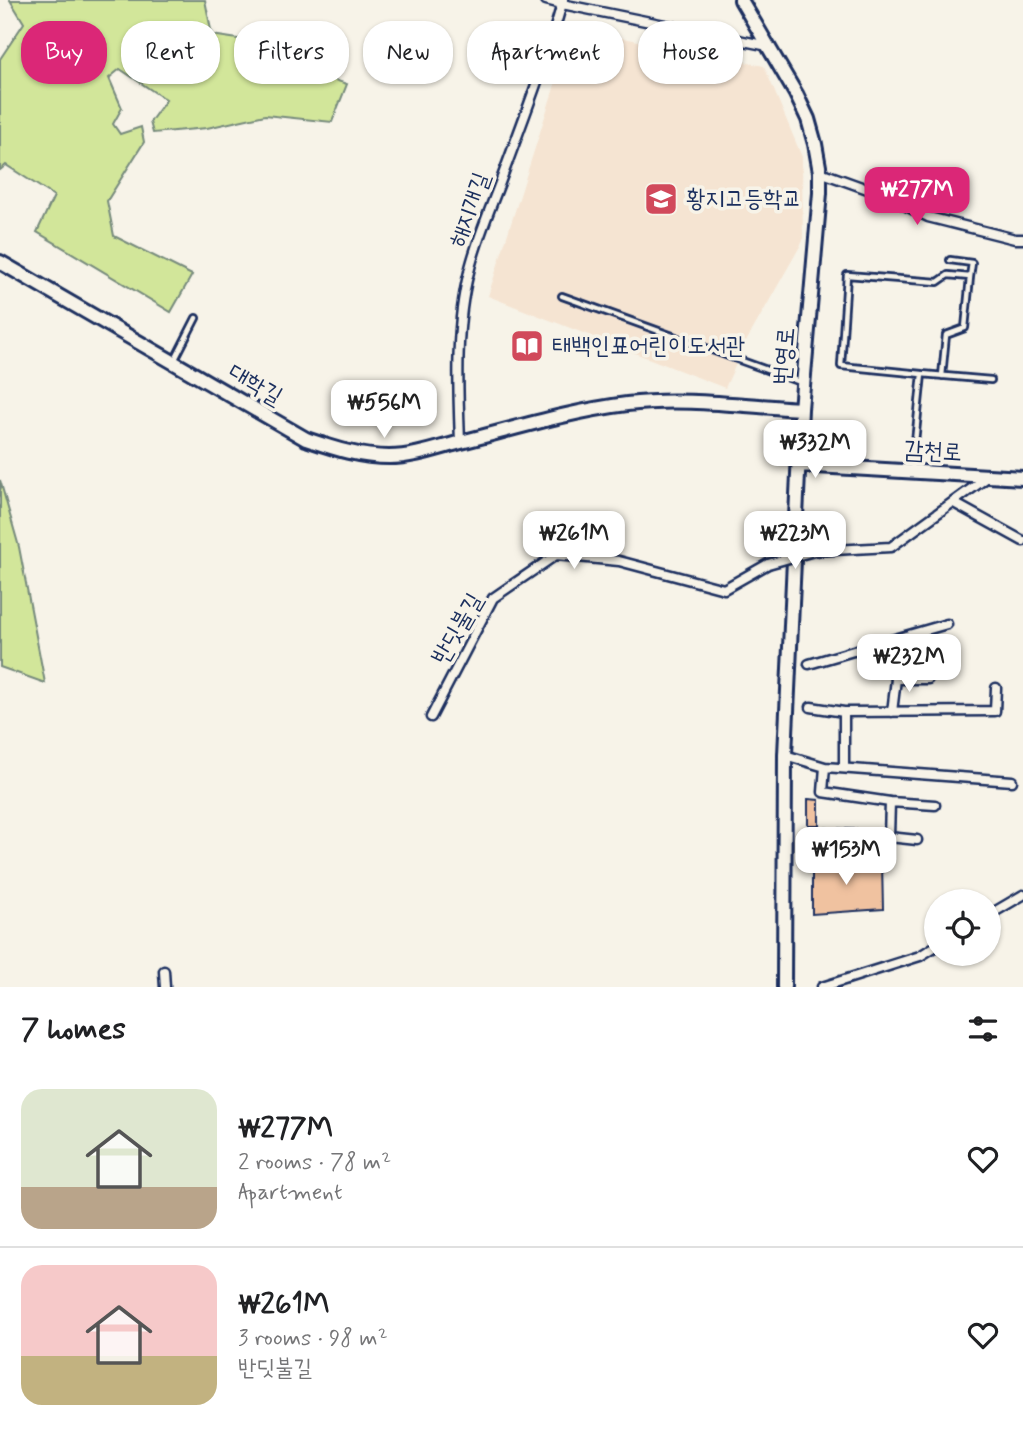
<!DOCTYPE html>
<meta charset="utf-8">
<style>
body{margin:0;font-family:Mynerve,"Poor Story",sans-serif;background:#f2f2f2;color:#202124;height:100vh;display:flex;flex-direction:column;font-size:26px;white-space:nowrap}
*{box-sizing:border-box;margin:0}
p{font-size:23px;color:#757577}
.icon{flex:none;width:38px;height:38px;fill:none;stroke:currentColor;stroke-width:2;stroke-linecap:round;stroke-linejoin:round}
.map{position:relative;height:987px;overflow:hidden}
.details{display:flex;flex-direction:column;background:#fff;flex:1}
.details>*{flex:none}
.hud{position:absolute;left:21px;top:21px;width:982px;height:63px;display:flex;gap:14px}
.controls{position:absolute;left:924px;top:889px;display:grid;gap:14px}
.controls a{display:grid;place-items:center;width:77px;height:77px;border-radius:50%;background:#fff;box-shadow:0 2px 5px #0004;font-size:35px}
.price{position:absolute;translate:-50% -60px;padding:0 16px;border-radius:14px;background:#fff;color:#222;font-size:23px;line-height:46px;filter:drop-shadow(0 2px 4px #0008)}
.price::after{content:'';position:absolute;left:50%;top:42px;width:21px;height:16px;margin-left:-10px;background:inherit;clip-path:polygon(0 0,100% 0,50% 100%)}
.price.current{background:#db2777;color:#fff}
ul{padding:0;list-style:none}
li{display:flex;align-items:center;gap:21px;height:175px;padding:0 21px}
li+li{border-top:2px solid #e0e0e0}
li span{display:grid;place-items:center;flex:none;width:196px;height:140px;border-radius:21px;color:#555}
li>.icon{margin-inline-start:auto}
span .icon{width:84px;height:84px;fill:#fffc;stroke-width:1}
li b{font-size:30px}
h2{display:flex;justify-content:space-between;align-items:center;height:84px;padding:0 21px;font-size:30px}
.tag{padding:0 24px;border-radius:28px;background:#fff;box-shadow:0 2px 5px #0004;font-size:24px;line-height:63px}
.tag.current{background:#db2777;color:#fff}
.map>svg:first-child{display:block}
.built{fill:#f5e4d2}
.green{fill:#d2e69a;stroke:#768a7c;stroke-width:2}
.building{fill:#f0c2a0;stroke:#1b2f5e;stroke-width:2}
.lines{fill:none;stroke-linecap:round;stroke-linejoin:round}
.lane-casing{stroke:#1b2f5e;stroke-width:10}
.street-casing{stroke:#1b2f5e;stroke-width:13}
.secondary-casing{stroke:#1b2f5e;stroke-width:18}
.lane{stroke:#f7f3e8;stroke-width:4.5}
.street{stroke:#f7f3e8;stroke-width:8}
.secondary{stroke:#f7f3e8;stroke-width:12}
.street-bridge-casing{stroke:#1b2f5e;stroke-width:13;stroke-linecap:butt}
.street-bridge{stroke:#f7f3e8;stroke-width:8}
.labels{text-anchor:middle;dominant-baseline:central;stroke-width:7;stroke-linejoin:round;paint-order:stroke}
.poi-label{font-size:24px;fill:#1b2f5e;stroke:#f7f3e8;text-anchor:start}
.street-label{font-size:24px;fill:#1b2f5e;stroke:#f7f3e8}
</style>
<div class="map">
<svg width="1023" height="987" viewBox="0 0 1023 987">
<rect width="100%" height="100%" fill="#f7f3e8"/>
<filter id="ink" filterUnits="userSpaceOnUse"><feTurbulence type="fractalNoise" baseFrequency=".0143" numOctaves="2"/><feDisplacementMap in="SourceGraphic" scale="14" xChannelSelector="R" yChannelSelector="G"/><feConvolveMatrix kernelMatrix="1 2 1 2 8 2 1 2 1" color-interpolation-filters="sRGB"/></filter>
<g filter="url(#ink)">
<path class="built" d="M573 28 764 66 802 157 803 241 747 340 725 388 488 296Z"/>
<path class="green" d="M10 0H205L212 35 284 46 280 62 347 84 332 122 265 115 207 128 153 133 150 122 166 100 120 69 109 78 122 108 113 124 120 134 141 127 144 142 107 201 114 236 192 275 171 312 37 232 54 196 6 165 0 170V59L24 23Z
M0 480 19 547 45 683 0 667Z"/>
<path class="building" d="M808 799 819 800V825H808Z
M812 861 882 863 883 909 812 914Z"/>
<g class="lines">
<defs>
<path id="lane" d="M950 260 972 263 970 277
M562 296 803 383
M174 361 196 318
M922 374 991 380
M912 471 922 374 841 366 847 275 938 282 948 275 970 277 965 328 946 335 942 376"/>
<path id="street" d="M546 0 562 4 768 46
M820 172 884 195 928 217 1015 239H1023
M460 442C458 388 455 325 469 272 477 238 492 205 504 172 525 115 547 58 563 0
M954 503 1023 541
M814 551 891 547 989 476
M881 643 947 624
M809 664 881 643 896 679
M811 707 844 712
M892 712 896 679H928
M431 717 493 598 556 555 619 561 724 589 768 564
M785 755 825 767 1012 781
M844 768V712L995 711 996 688
M890 802 935 805
M821 833 889 837 890 802 823 792 825 767
M889 837 917 840
M989 915 1023 895
M164 971 165 987
M822 987 920 956 936 946"/>
<path id="secondary" d="M741 0 796 94 808 119 815 144 820 172V193L801 409 785 755 784 987
M0 262 306 439C333 448 359 457 389 457 413 457 438 448 461 442 516 428 571 411 627 404 683 397 745 406 801 409
M799 465 1023 478"/>
</defs>
<use href="#lane" class="lane-casing"/>
<use href="#street" class="street-casing"/>
<use href="#secondary" class="secondary-casing"/>
<use href="#lane" class="lane"/>
<use href="#street" class="street"/>
<use href="#secondary" class="secondary"/>
<defs>
<path id="street-bridge" d="M768 564 814 551"/>
</defs>
<use href="#street-bridge" class="street-bridge-casing"/>
<use href="#street-bridge" class="street-bridge"/>
</g>
</g>
<defs>
<symbol id="school-square" viewBox="-11 -11 22 22"><rect x="-9" y="-9" width="18" height="18" rx="4" fill="#d1495b" stroke="#f7f3e8"/><path d="M0-5L7-2L0 1L-7-2ZM-4 1L0 2.5L4 1V4Q0 6-4 4Z" fill="#fff"/></symbol>
<symbol id="library-square" viewBox="-11 -11 22 22"><rect x="-9" y="-9" width="18" height="18" rx="4" fill="#d1495b" stroke="#f7f3e8"/><path d="M-6-4Q-3-5.5-.7-3.5V5Q-3 3-6 4ZM6-4Q3-5.5 .7-3.5V5Q3 3 6 4Z" fill="#fff"/></symbol>
</defs>
<g fill-rule="evenodd">
<use href="#school-square" x="642" y="180" width="38" height="38"/>
<use href="#library-square" x="508" y="327" width="38" height="38"/>
</g>
<g class="labels">
<g class="poi-label">
<text x="686" y="199">황지고등학교</text>
<text x="552" y="346">태백인표어린이도서관</text>
</g>
<g class="street-label">
<text transform="translate(470 210) rotate(-70)">해지개길</text>
<text transform="translate(785 356) rotate(-85)">번영로</text>
<text transform="translate(255 385) rotate(30)">대학길</text>
<text transform="translate(933 452) rotate(3)">감천로</text>
<text transform="translate(458 629) rotate(-60)">반딧불길</text>
</g>
</g>
</svg>
<div class="controls">
<a><svg class="icon" aria-label="locate" viewBox="0 0 24 24"><circle cx="12" cy="12" r="6"/><path d="M12 2v4M12 18v4M2 12h4M18 12h4"/></svg></a>
</div>
<b class="price current" style="left:917px;top:227px">₩277M</b>
<b class="price" style="left:384px;top:440px">₩556M</b>
<b class="price" style="left:815px;top:480px">₩332M</b>
<b class="price" style="left:574px;top:571px">₩261M</b>
<b class="price" style="left:795px;top:571px">₩223M</b>
<b class="price" style="left:909px;top:694px">₩232M</b>
<b class="price" style="left:846px;top:887px">₩153M</b>
<div class="hud">
<a class="tag current">Buy</a>
<a class="tag">Rent</a>
<a class="tag">Filters</a>
<a class="tag">New</a>
<a class="tag">Apartment</a>
<a class="tag">House</a>
</div>
</div>
<section class="details">
<h2>7 homes<svg class="icon" aria-label="filters" viewBox="0 0 24 24"><path d="M4 7h16M4 17h16"/><circle cx="9" cy="7" r="2"/><circle cx="15" cy="17" r="2"/></svg></h2>
<ul>
<li><span style="background:linear-gradient(#dfe7d0 70%,#b9a48a 0)"><svg class="icon" aria-label="home" viewBox="0 0 24 24"><path d="M3 11l9-7 9 7M6 9v11h12V9"/></svg></span><div><b>₩277M</b><p>2 rooms · 78 m²</p><p>Apartment</p></div><svg class="icon" aria-label="heart" viewBox="0 0 24 24"><path d="M12 20l-8-8c-3-5 5-10 8-4 3-6 11-1 8 4z"/></svg></li>
<li><span style="background:linear-gradient(#f6c9c9 65%,#c2b280 0)"><svg class="icon" aria-label="home" viewBox="0 0 24 24"><path d="M3 11l9-7 9 7M6 9v11h12V9"/></svg></span><div><b>₩261M</b><p>3 rooms · 98 m²</p><p>반딧불길</p></div><svg class="icon" aria-label="heart" viewBox="0 0 24 24"><path d="M12 20l-8-8c-3-5 5-10 8-4 3-6 11-1 8 4z"/></svg></li>
</ul>
</section>
